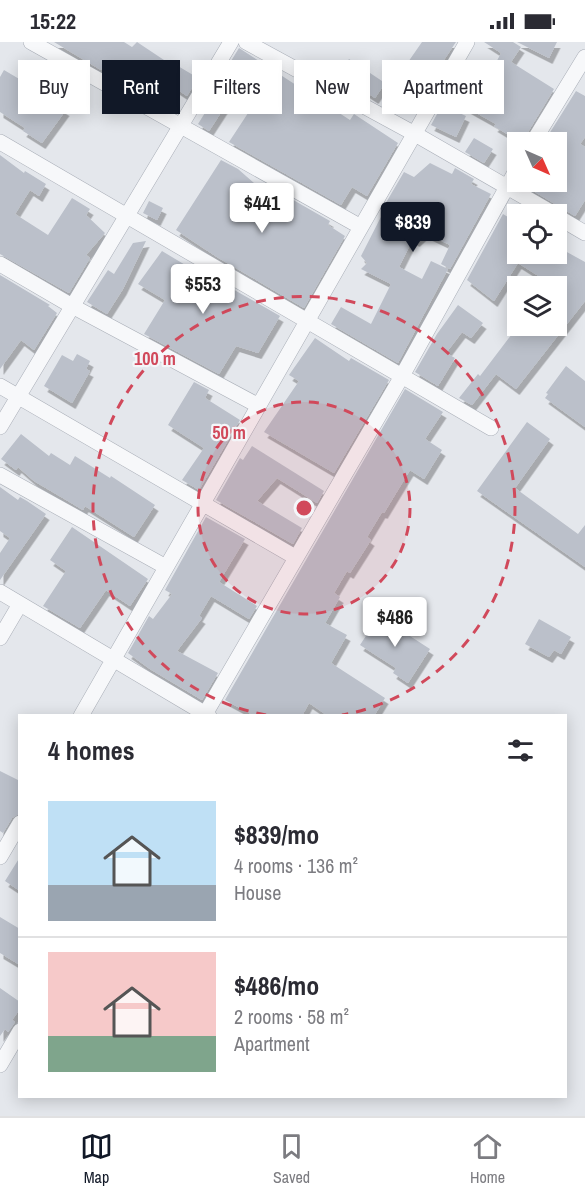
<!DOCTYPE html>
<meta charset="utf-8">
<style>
body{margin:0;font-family:"Archivo Narrow",sans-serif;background:#f7f7f7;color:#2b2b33;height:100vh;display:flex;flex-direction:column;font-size:22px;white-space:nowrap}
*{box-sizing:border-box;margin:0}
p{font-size:20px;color:#7c7c81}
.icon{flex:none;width:33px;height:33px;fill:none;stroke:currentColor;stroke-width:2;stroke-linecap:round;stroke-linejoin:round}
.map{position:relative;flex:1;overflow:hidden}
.drawer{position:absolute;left:18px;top:672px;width:549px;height:384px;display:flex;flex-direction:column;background:#fff;border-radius:0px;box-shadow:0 3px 15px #0003}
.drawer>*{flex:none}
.guide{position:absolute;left:18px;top:18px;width:549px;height:54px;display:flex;gap:12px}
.needle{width:39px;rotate:135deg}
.tools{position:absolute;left:507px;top:90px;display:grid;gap:12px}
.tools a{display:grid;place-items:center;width:60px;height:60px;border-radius:0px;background:#fff;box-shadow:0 3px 15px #0003;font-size:30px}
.price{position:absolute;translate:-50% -51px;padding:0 14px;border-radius:6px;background:#fff;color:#222;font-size:20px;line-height:39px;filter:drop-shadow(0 2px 3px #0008)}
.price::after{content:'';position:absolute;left:50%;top:36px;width:18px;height:14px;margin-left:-9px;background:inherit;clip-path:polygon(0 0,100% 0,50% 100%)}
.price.on{background:#111827;color:#fff}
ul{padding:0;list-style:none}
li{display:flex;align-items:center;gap:18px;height:150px;padding:0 30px}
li+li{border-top:2px solid #e1e1e2}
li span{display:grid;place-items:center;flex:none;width:168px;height:120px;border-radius:0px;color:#555}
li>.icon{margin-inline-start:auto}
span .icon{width:72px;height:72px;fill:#fffc;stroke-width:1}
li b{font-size:26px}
h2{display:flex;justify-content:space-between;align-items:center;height:72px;padding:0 30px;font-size:26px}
.pill{padding:0 21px;border-radius:0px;background:#fff;box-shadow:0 3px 15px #0003;font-size:21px;line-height:54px}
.pill.on{background:#111827;color:#fff}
.status{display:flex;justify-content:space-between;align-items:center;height:42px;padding:0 30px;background:#fff;direction:ltr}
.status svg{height:16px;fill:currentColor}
.dock{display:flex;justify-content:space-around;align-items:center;height:84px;border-top:2px solid #e1e1e2;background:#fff;font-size:16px;color:#7c7c81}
.dock a{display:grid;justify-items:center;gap:3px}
.dock .on{color:#111827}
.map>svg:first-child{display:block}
.building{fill:#bbc0ca;filter:url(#shadow)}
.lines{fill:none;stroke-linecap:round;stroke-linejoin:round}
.street-casing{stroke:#a9aeb7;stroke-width:16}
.street{stroke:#f7f8fa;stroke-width:15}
.ring{fill:none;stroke:#d1495b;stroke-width:3;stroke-dasharray:10 8}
.centre{fill:#d1495b;stroke:#f4f6f9;stroke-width:3}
.ring-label{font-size:18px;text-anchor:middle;font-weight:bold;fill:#d1495b;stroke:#f4f6f9;stroke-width:4.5;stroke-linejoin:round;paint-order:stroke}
</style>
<div class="status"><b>15:22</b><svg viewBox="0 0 49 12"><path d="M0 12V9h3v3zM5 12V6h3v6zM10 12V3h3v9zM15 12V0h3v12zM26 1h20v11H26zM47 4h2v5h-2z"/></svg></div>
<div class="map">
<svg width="585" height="1074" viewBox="0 0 585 1074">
<defs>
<filter id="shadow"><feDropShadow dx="3.5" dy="6" stdDeviation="0" flood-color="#0004"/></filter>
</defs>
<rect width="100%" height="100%" fill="#e4e7ec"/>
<path class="building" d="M54 0H124L132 5 137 0 167 20 168 18 198 36 187 54 175 46 172 51 145 35 137 48 102 26 101 28Z
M422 0H456L429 40 406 23Z
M484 0H513L521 5 511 20 554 47 525 95 523 100H520L494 84 496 82 462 63 472 45 465 41 475 23 490 32 501 11Z
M517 0H557L549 16Z
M239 6 350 78 354 72 398 101 367 154 352 145 341 163 229 100 252 65 233 52 209 89 198 82 208 66 204 63Z
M349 17 385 41 375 56 339 32Z
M4 28 26 41 23 45 47 60 49 58 66 68 42 101 23 89 25 86 0 70V35Z
M576 49 585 54V95L580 102 585 105V158L575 174 520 141 521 140H556V100H544Z
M442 63 466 74 456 95 431 83Z
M474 96 493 107 484 121 465 110Z
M0 113 24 131 25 129 46 142 39 154 30 148 15 172 48 193 72 156 90 167 86 173 105 191 86 213 90 216 69 251 0 212Z
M221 118 238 127 263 149 267 143 330 179 328 183 345 194 304 266 217 215 176 188Z
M430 121 452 132 455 126 474 137 471 142 491 152 450 227 441 222 450 203 425 191 416 199 413 197 399 225 422 237 431 219 448 227 398 321 331 282 341 265 371 282 391 242 361 227 367 221 361 214 386 165 384 164 404 130 414 135Z
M149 159 163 166 157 178 143 171Z
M503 172 518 181V212H556V204L585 220V259L516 347 496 332 472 363 459 356 478 332 480 334 518 284H556V244H546L548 240 518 221 494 259 467 238Z
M146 199 123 247 107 272 87 260 108 228 114 232 133 201Z
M162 209 227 248 229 245 280 274 258 311 236 304 219 332 144 292 165 258 138 242Z
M0 233 50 263 48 264 57 271 34 308 21 298 0 327Z
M458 263 483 281 471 296 462 290 446 311 455 316 438 344 415 330 437 292Z
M315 296 349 319 351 316 389 338 334 431 264 390 299 339 289 333Z
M77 312 90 319 86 327 90 329 72 361 44 344 62 313 73 319Z
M566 324 585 339V385L545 356 548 352 546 351Z
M194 340 209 348 205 356 240 378 199 448 182 438 204 406 168 383Z
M405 347 443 370 425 397 442 408 424 437 410 428 384 471 382 470 367 495 371 498 350 531 347 529 334 551 340 555 325 581 347 593 331 621 385 656 374 674H328L309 661 302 674H255L225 658Z
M527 380 550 397 515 446 578 492 585 483V525L477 449Z
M21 392 49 414 51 411 70 423 75 414 110 436 111 434 155 463 134 495 85 464 83 468 68 459 34 439 18 425 16 428 1 417Z
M252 404 324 449 317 461 277 436 257 459 302 486 293 502 216 458 240 416 243 418Z
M0 445 18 458 20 455 27 459 46 472 0 538V511L10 496 0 489Z
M206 475 245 497 219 540 257 564 249 577 211 554 199 574 202 576 177 609 218 631 202 658 150 627 128 611 149 574 153 577 172 552 165 548Z
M72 485 148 537 130 564 106 548 80 586 43 564 66 529 50 518Z
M379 574 430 607 408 641 393 631 396 626 360 603Z
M539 577 571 595 561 612 554 608 549 615 525 602Z
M0 729 20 739V771L12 776 3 791 0 789Z
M20 815V849L5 839Z
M0 875 20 887V923L0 911Z
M0 946 20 960V967L12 978 15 980 8 990 5 987 0 994Z"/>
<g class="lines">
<defs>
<path id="street" d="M31 0 361 185
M246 0 415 92 554 172
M0 100 491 386
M533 100 585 15
M556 174 585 191
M0 222 72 264 259 364
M0 344 295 515
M0 385 231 0
M0 433 166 525
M0 550 209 674
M0 596 20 562
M81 674 467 0
M204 674 402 334 518 125
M0 815 20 781
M0 1023 20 989"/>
</defs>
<use href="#street" class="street-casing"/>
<use href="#street" class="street"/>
</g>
<circle cx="304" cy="466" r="106" fill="#d1495b" fill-opacity=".12"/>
<g class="ring">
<circle cx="304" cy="466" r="106"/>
<path d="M266 673A211 211 0 1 1 342 673"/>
</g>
<circle cx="304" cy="466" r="9" class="centre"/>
<g class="ring-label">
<text x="155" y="323">100 m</text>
<text x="229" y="397">50 m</text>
</g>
</svg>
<div class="tools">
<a><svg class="needle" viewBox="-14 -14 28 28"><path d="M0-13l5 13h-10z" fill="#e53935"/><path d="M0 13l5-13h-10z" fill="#7c7c81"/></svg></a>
<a><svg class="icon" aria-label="locate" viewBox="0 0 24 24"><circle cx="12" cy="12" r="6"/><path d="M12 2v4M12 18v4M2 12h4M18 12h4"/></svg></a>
<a><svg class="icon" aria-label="layers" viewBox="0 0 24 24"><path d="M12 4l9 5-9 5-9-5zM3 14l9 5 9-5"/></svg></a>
</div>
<b class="price" style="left:262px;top:192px">$441</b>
<b class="price on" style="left:413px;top:211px">$839</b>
<b class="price" style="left:203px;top:273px">$553</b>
<b class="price" style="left:395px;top:606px">$486</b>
<div class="guide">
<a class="pill">Buy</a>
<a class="pill on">Rent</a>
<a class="pill">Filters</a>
<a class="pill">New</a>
<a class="pill">Apartment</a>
</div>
<section class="drawer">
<h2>4 homes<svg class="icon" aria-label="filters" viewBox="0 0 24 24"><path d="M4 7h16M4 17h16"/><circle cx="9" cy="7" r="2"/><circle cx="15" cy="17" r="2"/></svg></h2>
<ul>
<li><span style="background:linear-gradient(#bfe0f5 70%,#9aa5b1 0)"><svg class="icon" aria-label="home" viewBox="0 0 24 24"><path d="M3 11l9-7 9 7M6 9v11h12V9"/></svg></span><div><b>$839/mo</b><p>4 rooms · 136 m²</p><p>House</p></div></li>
<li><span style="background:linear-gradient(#f6c9c9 70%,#7fa58c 0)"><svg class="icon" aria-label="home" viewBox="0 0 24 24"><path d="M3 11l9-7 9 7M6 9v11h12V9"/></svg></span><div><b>$486/mo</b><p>2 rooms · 58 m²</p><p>Apartment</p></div></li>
</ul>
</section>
</div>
<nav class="dock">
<a class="on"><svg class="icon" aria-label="map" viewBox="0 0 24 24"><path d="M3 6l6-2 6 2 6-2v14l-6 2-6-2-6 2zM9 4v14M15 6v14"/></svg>Map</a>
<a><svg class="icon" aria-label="saved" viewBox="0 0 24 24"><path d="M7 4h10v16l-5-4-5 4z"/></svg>Saved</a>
<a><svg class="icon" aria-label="home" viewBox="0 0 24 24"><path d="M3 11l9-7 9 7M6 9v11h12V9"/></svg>Home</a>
</nav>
